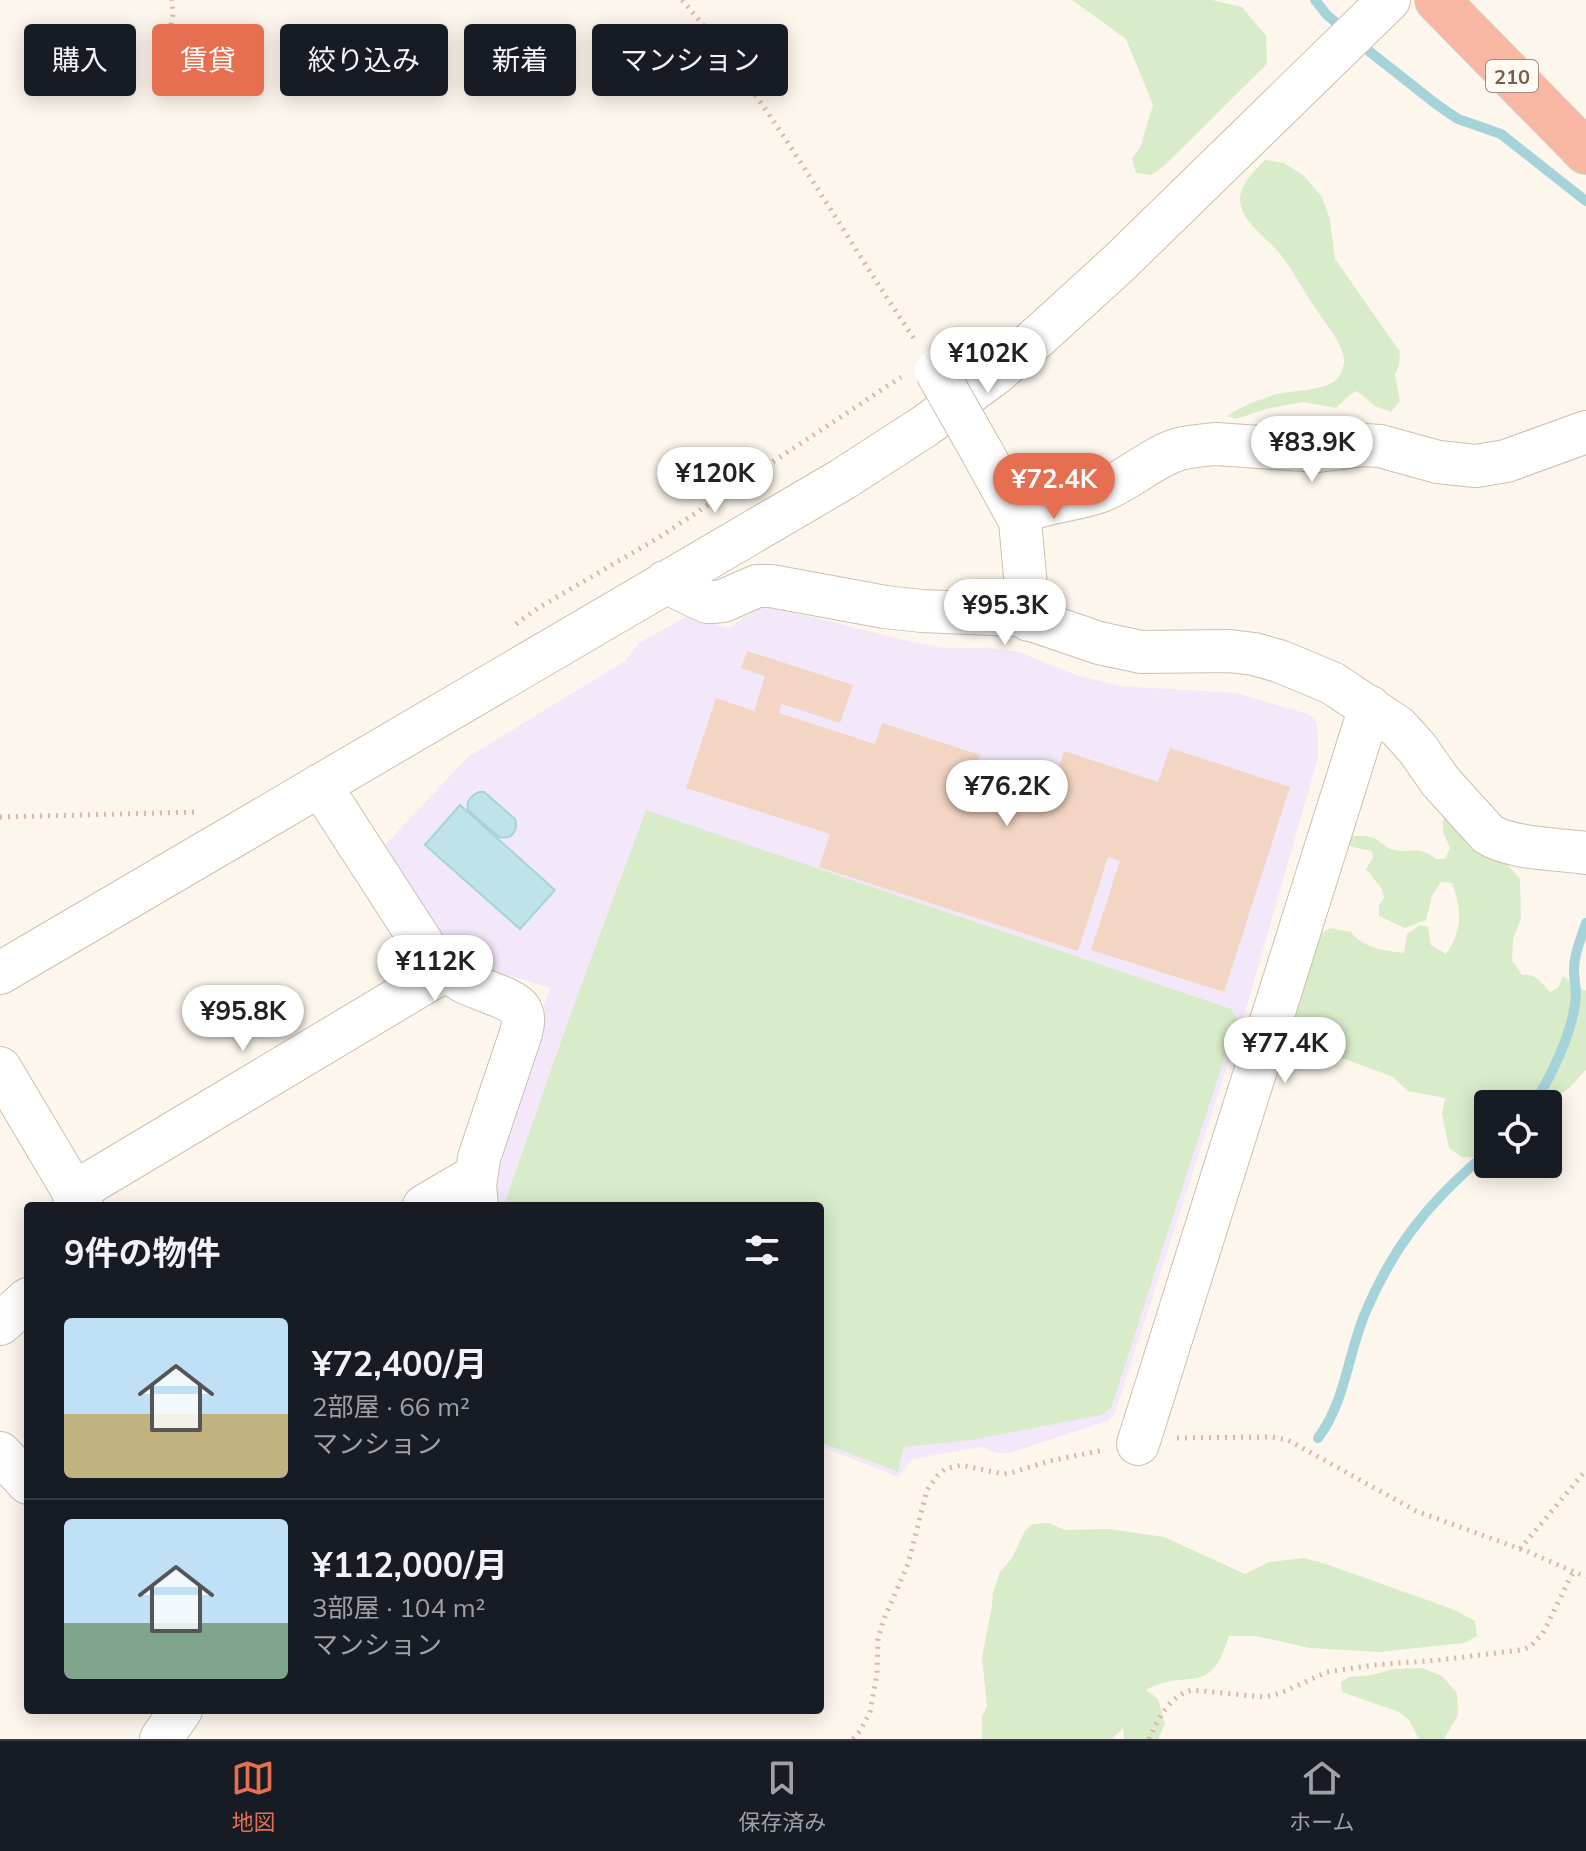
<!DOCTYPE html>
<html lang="ja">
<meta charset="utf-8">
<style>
body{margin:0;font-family:Mulish,"Noto Sans JP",sans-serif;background:#20242c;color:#f1f3f6;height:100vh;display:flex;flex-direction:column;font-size:30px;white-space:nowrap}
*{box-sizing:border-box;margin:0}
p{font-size:26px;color:#9ea1a6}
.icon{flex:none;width:44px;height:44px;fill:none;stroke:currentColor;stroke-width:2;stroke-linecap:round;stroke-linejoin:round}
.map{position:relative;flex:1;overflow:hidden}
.panel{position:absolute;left:24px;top:1202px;width:800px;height:512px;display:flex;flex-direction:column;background:#171b24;border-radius:8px;box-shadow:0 4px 20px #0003}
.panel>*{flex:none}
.banner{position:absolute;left:24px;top:24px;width:800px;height:72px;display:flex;gap:16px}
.buttons{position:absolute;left:1474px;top:1090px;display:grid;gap:16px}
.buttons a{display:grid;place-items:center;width:88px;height:88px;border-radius:8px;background:#171b24;box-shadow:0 4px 20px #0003;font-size:40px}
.price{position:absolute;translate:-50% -68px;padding:0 18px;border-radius:28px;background:#fff;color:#222;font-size:26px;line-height:52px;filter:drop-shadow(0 2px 4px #0008)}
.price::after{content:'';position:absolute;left:50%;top:48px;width:24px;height:18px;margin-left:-12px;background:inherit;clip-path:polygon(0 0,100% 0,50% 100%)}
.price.on{background:#e76f51;color:#fff}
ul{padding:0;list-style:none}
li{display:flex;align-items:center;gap:24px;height:200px;padding:0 40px}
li+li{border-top:2px solid #363941}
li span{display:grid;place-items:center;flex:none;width:224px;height:160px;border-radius:8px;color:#555}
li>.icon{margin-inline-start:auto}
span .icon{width:96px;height:96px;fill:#fffc;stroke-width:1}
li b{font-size:34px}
h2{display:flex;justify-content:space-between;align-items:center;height:96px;padding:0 40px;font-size:34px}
.tag{padding:0 28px;border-radius:8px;background:#171b24;box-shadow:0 4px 20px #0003;font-size:28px;line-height:72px}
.tag.on{background:#e76f51;color:#fff}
.menu{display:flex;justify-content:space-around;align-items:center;height:112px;border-top:2px solid #363941;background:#171b24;font-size:22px;color:#9ea1a6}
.menu a{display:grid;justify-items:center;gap:4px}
.menu .on{color:#e76f51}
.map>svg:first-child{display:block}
.education{fill:#f3e8fa}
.green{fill:#d8ecc9}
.water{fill:#bfe3e8;stroke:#a5d3da;stroke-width:2}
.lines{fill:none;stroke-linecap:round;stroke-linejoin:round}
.stream{stroke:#a5d3da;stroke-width:10}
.building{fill:#f3d5c3}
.minor-casing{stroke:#d1beb0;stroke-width:44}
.highway-casing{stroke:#dad1cd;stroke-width:46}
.path{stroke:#d9b8a5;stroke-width:5;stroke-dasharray:2 6;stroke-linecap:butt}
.minor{stroke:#fff;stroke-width:42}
.highway{stroke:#f7b7a3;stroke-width:44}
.minor-bridge-casing{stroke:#d1beb0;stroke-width:44;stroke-linecap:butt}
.minor-bridge{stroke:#fff;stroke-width:42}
.labels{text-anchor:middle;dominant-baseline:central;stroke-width:7;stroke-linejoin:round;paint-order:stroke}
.shield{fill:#fffaf3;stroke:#a28b7f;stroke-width:2}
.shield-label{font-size:20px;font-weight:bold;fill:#7a5c4d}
</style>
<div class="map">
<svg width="1586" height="1739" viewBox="0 0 1586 1739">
<rect width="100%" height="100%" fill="#fdf6ec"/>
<path class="education" d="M764 605 916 643 944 648H988L1019 652 1076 675 1120 686 1236 693 1308 714 1316 721 1318 734V758L1251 992 1115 1413 1108 1421 1009 1453H996L981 1447 912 1459 898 1477 820 1446V1206H484L487 1167 550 988 474 965 446 942 382 848 468 757 625 661 639 643 688 616 728 628Z"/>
<path class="green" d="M1072 0H1212L1242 7 1266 36 1267 64 1164 166 1151 175 1136 173 1132 158 1140 148 1153 105 1126 39Z
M1265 160 1284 163 1303 175 1322 197 1330 220 1335 259 1400 352 1399 365 1395 375 1400 401 1391 412 1375 406 1357 391 1351 394 1336 408 1302 402 1266 409 1236 419 1227 416C1242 406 1260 399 1277 394 1293 390 1324 391 1336 380 1341 375 1345 365 1344 358 1340 337 1320 318 1310 300 1300 284 1292 269 1280 254 1268 238 1242 223 1240 201 1240 184 1254 171 1265 160Z
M646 810 1231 1009 1237 1019 1111 1408 1101 1415 971 1440 904 1447 898 1472 820 1442V1206H507L505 1202 571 1013Z
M1450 815 1489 857 1507 864 1520 879 1521 918 1513 939 1512 960 1522 975C1536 973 1541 982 1550 992L1558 988 1563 976 1584 991 1586 990V1070L1569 1088 1548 1104H1488V1157H1462L1449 1148 1442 1114 1445 1098 1408 1091 1393 1077 1296 1041 1290 1033V1020L1302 996 1303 978 1313 938 1330 928 1351 932C1364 949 1384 950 1404 953L1407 934 1420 925 1428 927 1431 945 1446 954C1463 928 1462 911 1452 883L1441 882 1432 896 1426 920 1405 928 1379 916V906L1384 897 1382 889 1366 869 1373 858 1372 851 1352 847 1346 843 1347 837C1355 836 1366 835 1374 838 1380 841 1385 847 1391 849 1408 855 1418 844 1436 859H1445L1450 848 1443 832V820Z
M1049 1523 1065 1530 1108 1529 1164 1537 1245 1574 1269 1562 1304 1558 1329 1565 1455 1610 1475 1621 1477 1636 1464 1643 1379 1652 1310 1648 1256 1636H1229C1209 1701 1188 1666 1146 1690L1158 1699 1165 1724 1158 1739H1124L1123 1728 1112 1739H982V1717L987 1706 982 1657 992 1606 993 1592 1000 1572 1012 1558 1025 1531 1033 1524Z
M1422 1668 1442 1676 1457 1693 1458 1715 1444 1739H1419L1409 1720 1399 1712 1342 1692 1341 1682 1349 1677 1372 1675 1393 1669Z"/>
<path class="water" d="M479 792H484L515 819C519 830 512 840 499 837L468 810C466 801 470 796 479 792Z
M460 805 555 890 520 929 425 845Z"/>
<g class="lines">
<path class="stream" d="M1315 0 1327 15 1345 30
M1360 44 1436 104 1458 119 1501 134 1586 201
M1534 1104C1552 1074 1570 1039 1575 1004 1577 993 1575 983 1574 973 1573 956 1581 939 1586 923
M1318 1438C1346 1401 1348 1352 1366 1311 1395 1243 1432 1199 1488 1152"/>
</g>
<path class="building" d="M747 651 853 685 840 723 782 704 779 713 875 744 882 723 980 755 970 786 1045 810 1064 751 1158 782 1170 748 1290 787 1224 992 1091 950 1120 861 1108 857 1078 951 819 867 830 834 686 788 716 698 754 711 765 676 741 668Z"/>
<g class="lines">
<defs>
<path id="minor" d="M982 452 1020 521 1029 620
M1017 514C1044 501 1074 501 1101 491 1129 480 1151 458 1179 449 1191 446 1204 445 1216 444L1318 451 1364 445 1380 446 1438 462 1476 466 1506 461 1586 432
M665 582 707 602H715L723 601 757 586H771L885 607 922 611 1017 615 1099 643 1141 652 1229 651 1254 654 1279 661 1332 683 1398 727 1417 748 1440 781 1488 834C1511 849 1559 849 1586 853
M320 785 430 955C440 965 451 975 464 982 477 989 514 999 520 1009 525 1017 523 1025 521 1033L479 1158 475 1186 477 1206
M0 973 843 479 925 426 995 374 1039 336 1118 264 1389 0
M0 1068 82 1206
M73 1193 446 970
M424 1206 475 1176
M0 1324 28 1299
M1138 1444 1370 707
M0 1453 28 1483
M161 1739 181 1710"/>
<path id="highway" d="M1437 0 1586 152"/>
</defs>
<use href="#minor" class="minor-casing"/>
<use href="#highway" class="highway-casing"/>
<path class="path" d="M682 0C772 104 838 227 915 340
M165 56 173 14 172 0
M516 624 538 608 658 538 901 377
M0 817 199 812
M1177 1438 1272 1437 1288 1440 1416 1511 1526 1551 1586 1577
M1520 1549 1586 1470
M853 1739 860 1731 870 1712 877 1674 878 1639 883 1621 908 1564 927 1490 938 1475 945 1469 961 1465 1003 1474 1014 1472 1049 1461 1104 1450
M1149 1739C1158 1719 1169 1696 1192 1690L1265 1697 1281 1693 1327 1672 1373 1665 1440 1660 1520 1650 1530 1647 1543 1633 1573 1572"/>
<use href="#minor" class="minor"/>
<use href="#highway" class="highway"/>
<defs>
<path id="minor-bridge" d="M936 371 982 452"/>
</defs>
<use href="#minor-bridge" class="minor-bridge-casing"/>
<use href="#minor-bridge" class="minor-bridge"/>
</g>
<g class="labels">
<rect class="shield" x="1486" y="60" width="52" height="32" rx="6"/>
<g class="shield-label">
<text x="1512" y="76">210</text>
</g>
</g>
</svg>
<div class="buttons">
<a><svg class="icon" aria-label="locate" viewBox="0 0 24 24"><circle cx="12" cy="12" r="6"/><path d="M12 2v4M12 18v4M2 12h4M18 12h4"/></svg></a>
</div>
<b class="price" style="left:988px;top:395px">¥102K</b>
<b class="price" style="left:1312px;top:484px">¥83.9K</b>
<b class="price" style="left:715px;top:515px">¥120K</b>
<b class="price on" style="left:1054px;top:521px">¥72.4K</b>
<b class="price" style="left:1005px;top:647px">¥95.3K</b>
<b class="price" style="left:1007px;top:828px">¥76.2K</b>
<b class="price" style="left:435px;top:1003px">¥112K</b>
<b class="price" style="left:243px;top:1053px">¥95.8K</b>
<b class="price" style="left:1285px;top:1085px">¥77.4K</b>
<div class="banner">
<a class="tag">購入</a>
<a class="tag on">賃貸</a>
<a class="tag">絞り込み</a>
<a class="tag">新着</a>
<a class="tag">マンション</a>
</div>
<section class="panel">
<h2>9件の物件<svg class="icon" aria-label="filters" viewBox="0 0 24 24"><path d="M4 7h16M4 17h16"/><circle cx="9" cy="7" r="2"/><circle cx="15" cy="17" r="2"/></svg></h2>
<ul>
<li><span style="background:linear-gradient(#bfe0f5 60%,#c2b280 0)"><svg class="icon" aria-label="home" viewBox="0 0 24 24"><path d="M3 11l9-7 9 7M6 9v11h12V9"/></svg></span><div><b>¥72,400/月</b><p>2部屋 · 66 m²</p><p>マンション</p></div></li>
<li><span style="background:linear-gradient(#bfe0f5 65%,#7fa58c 0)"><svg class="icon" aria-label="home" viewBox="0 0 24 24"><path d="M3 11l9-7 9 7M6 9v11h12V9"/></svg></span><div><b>¥112,000/月</b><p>3部屋 · 104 m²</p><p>マンション</p></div></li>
</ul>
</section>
</div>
<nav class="menu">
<a class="on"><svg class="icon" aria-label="map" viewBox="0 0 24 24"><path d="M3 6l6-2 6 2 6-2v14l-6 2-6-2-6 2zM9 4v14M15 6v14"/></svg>地図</a>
<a><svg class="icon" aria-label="saved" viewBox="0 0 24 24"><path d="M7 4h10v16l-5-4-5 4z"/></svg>保存済み</a>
<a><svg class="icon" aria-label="home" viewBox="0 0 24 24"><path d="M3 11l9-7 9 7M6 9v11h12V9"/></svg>ホーム</a>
</nav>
